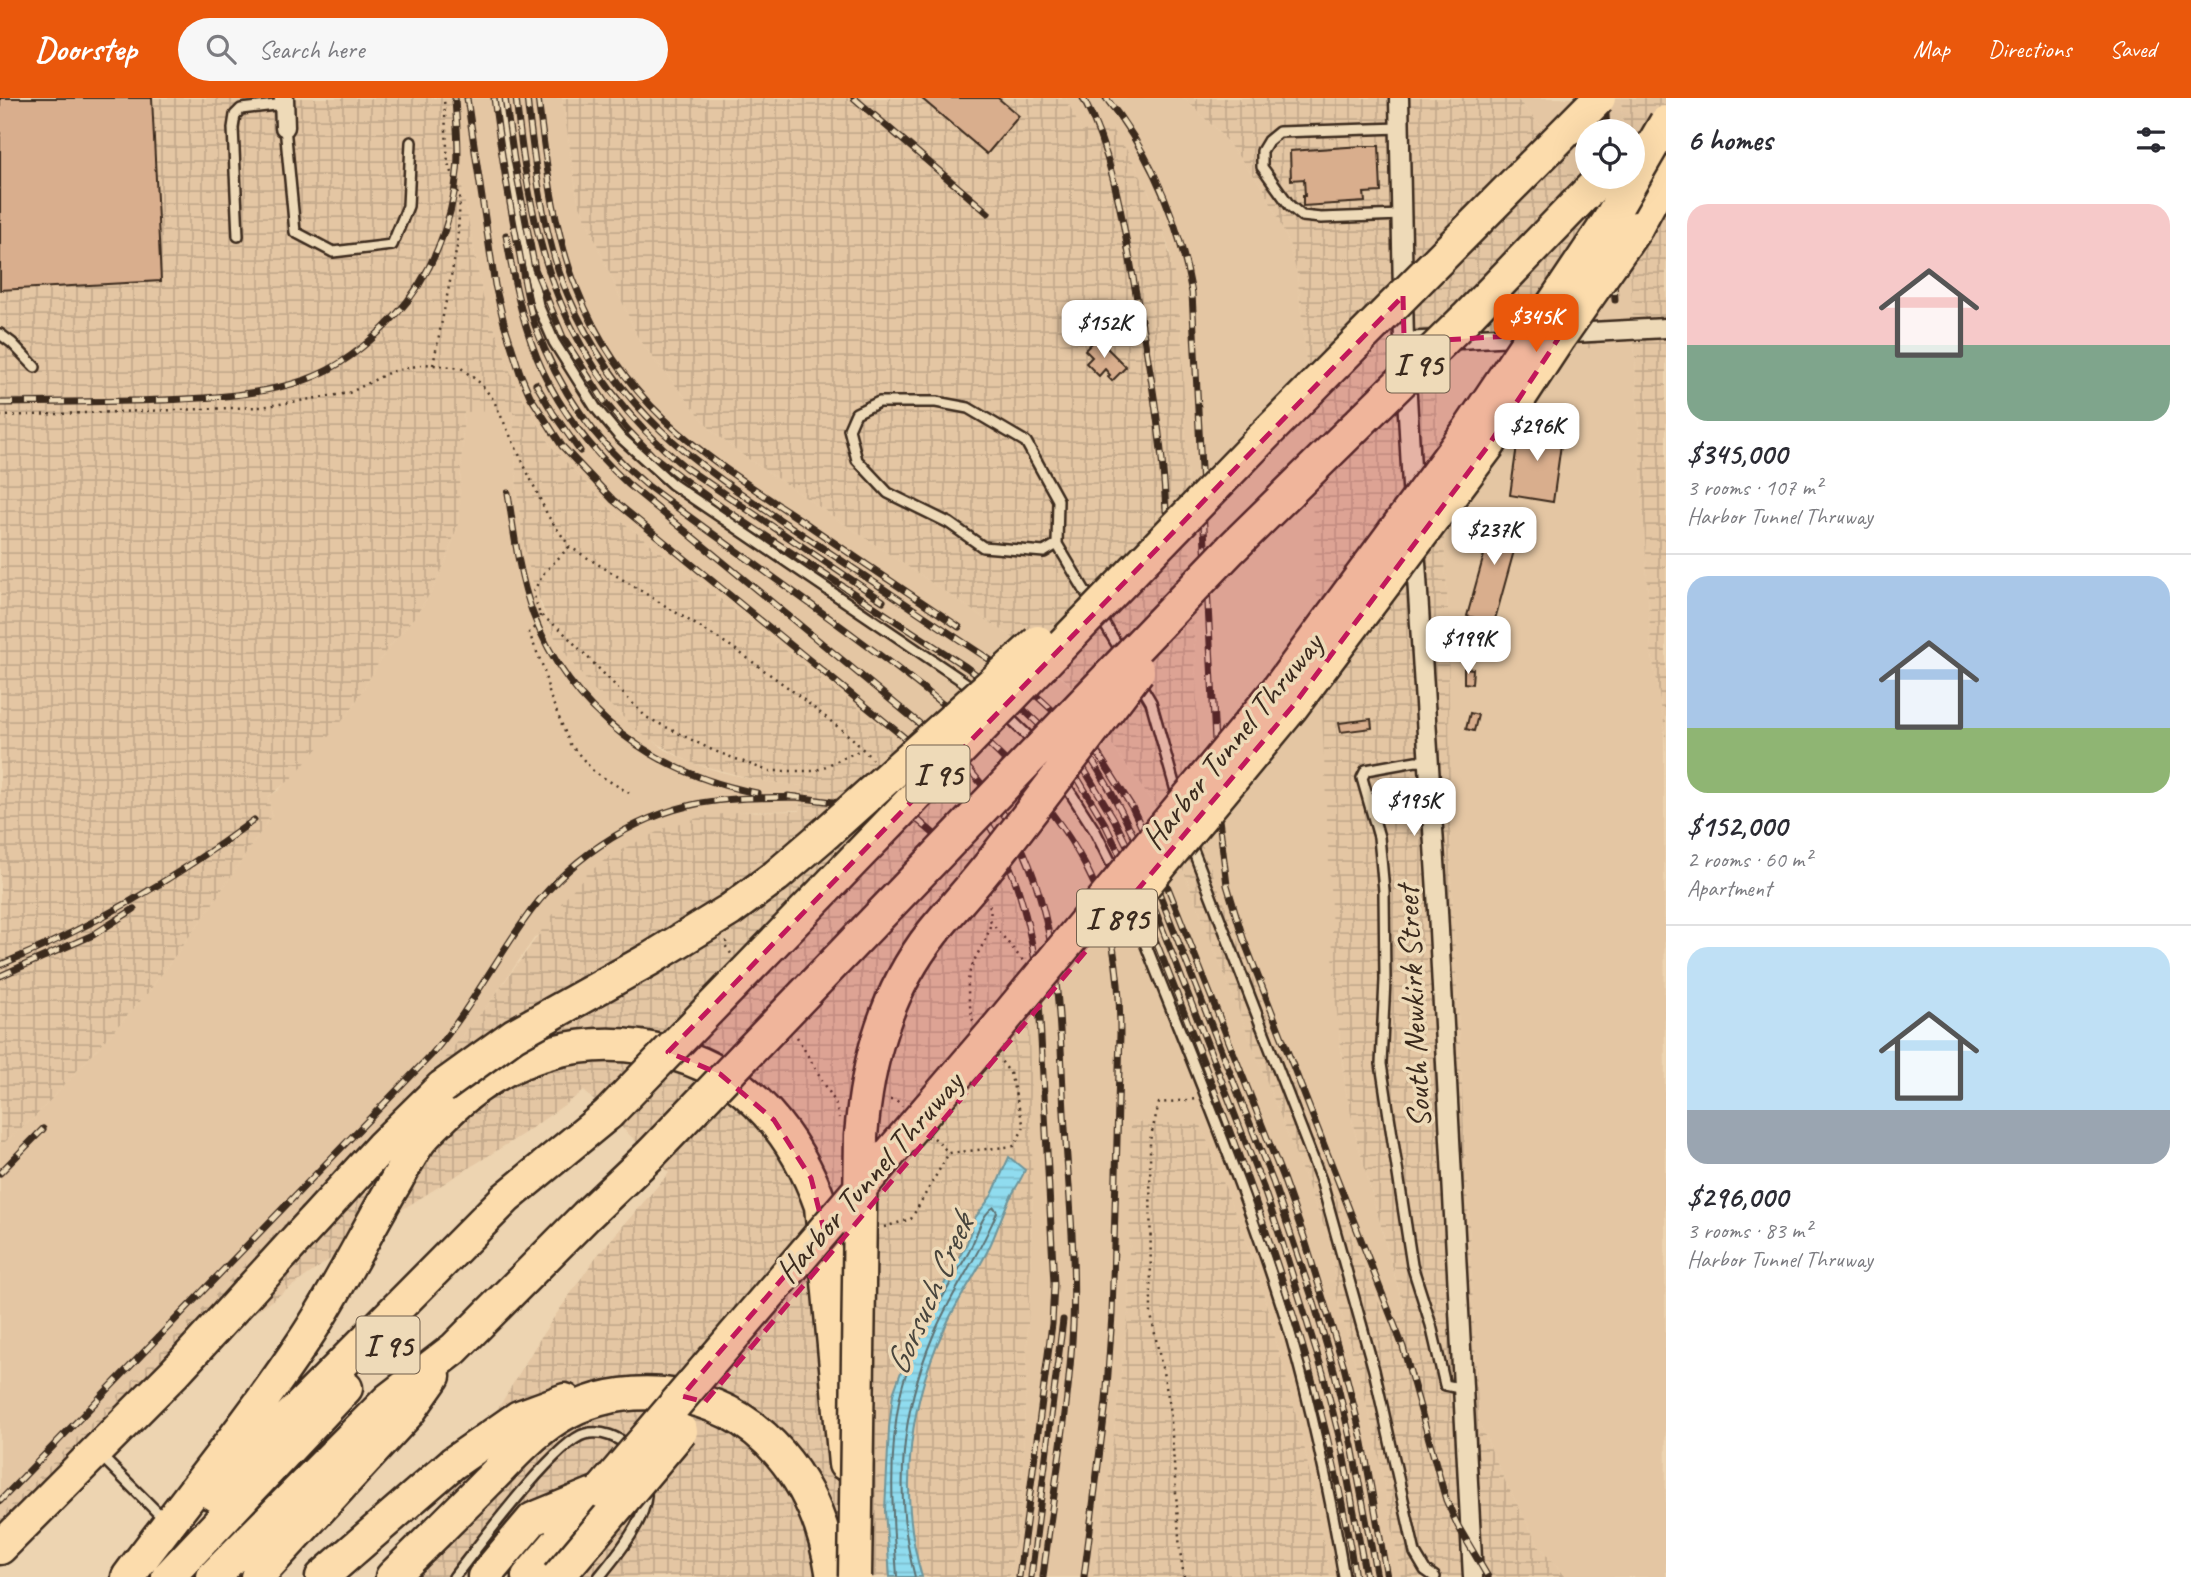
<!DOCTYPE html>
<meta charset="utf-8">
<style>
body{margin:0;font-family:Caveat,sans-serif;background:#f7f7f7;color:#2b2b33;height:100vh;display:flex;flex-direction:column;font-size:26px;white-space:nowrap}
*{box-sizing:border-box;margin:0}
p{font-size:23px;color:#7c7c81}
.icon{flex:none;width:38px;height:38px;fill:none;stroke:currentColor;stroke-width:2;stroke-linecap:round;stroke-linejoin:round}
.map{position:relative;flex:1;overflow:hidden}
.drawer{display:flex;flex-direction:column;background:#fff;width:525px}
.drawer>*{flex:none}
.tools{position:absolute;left:1575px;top:21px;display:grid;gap:14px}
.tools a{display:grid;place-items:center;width:70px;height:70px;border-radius:50%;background:#fff;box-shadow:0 7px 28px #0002;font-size:35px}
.price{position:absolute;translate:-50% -60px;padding:0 16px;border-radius:14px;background:#fff;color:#222;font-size:23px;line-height:46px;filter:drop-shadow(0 2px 4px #0008)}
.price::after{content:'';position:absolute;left:50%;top:42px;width:21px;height:16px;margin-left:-10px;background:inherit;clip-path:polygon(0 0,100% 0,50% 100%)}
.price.current{background:#ea580c;color:#fff}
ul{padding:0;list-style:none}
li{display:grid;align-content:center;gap:14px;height:371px;padding:0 21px}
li+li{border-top:2px solid #e1e1e2}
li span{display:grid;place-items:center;height:217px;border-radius:21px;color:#555}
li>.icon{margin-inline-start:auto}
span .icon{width:126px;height:126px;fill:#fffc;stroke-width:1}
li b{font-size:30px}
h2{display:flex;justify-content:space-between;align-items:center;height:84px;padding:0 21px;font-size:30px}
header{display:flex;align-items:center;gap:42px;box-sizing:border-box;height:98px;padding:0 35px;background:#ea580c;color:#fff}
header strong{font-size:33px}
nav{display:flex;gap:38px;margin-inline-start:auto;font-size:24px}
.search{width:490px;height:63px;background:#f7f7f7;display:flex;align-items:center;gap:18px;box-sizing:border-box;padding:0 24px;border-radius:38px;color:#7c7c81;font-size:26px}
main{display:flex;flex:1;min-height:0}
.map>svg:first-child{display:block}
.built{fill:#e4c6a3}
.industrial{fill:url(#industrial-grid)}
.water{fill:url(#water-rules);stroke:#6e959b;stroke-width:2}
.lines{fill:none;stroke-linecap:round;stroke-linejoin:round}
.shore{stroke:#5d7172;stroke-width:2}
.building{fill:#d9ae8d;stroke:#3b2a1e;stroke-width:2}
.lane-casing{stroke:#3b2a1e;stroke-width:14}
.street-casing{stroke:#3b2a1e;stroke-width:23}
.highway-casing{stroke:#3b2a1e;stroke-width:37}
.path{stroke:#3b2a1e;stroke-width:2.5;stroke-dasharray:2 5;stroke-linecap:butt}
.lane{stroke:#eedab8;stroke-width:9}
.street{stroke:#eedab8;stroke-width:18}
.highway{stroke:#fcdcac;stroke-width:32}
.rail-casing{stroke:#3b2a1e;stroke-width:7}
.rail{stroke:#eedab8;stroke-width:4.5;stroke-dasharray:13;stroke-linecap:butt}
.highway-bridge-casing{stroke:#3b2a1e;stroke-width:37;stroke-linecap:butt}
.highway-bridge{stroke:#fcdcac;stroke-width:32}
.marked{fill:#c2185b;fill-opacity:0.2;stroke:#c2185b;stroke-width:5;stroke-dasharray:14 9;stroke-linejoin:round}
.labels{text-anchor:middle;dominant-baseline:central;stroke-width:7;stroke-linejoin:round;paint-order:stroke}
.shield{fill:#eedab8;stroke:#715f4c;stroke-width:2}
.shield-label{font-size:32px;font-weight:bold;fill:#3b2a1e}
.street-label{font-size:33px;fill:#3b2a1e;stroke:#eedab8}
.water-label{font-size:35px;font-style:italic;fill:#48453d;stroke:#eedab8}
</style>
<header>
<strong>Doorstep</strong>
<div class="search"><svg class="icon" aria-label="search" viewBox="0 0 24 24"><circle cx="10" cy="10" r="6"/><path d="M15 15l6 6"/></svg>Search here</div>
<nav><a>Map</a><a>Directions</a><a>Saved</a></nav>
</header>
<main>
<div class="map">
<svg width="1666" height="1479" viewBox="0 0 1666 1479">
<defs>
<pattern id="industrial-grid" width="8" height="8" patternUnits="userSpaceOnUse" patternTransform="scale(1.75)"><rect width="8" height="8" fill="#e4c6a3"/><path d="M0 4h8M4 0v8" fill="none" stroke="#c4aa8c"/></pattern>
<pattern id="water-rules" width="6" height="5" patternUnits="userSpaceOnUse" patternTransform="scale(1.75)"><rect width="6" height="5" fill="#90dcef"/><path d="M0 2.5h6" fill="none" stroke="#7dbdcc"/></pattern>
</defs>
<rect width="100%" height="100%" fill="#edd4b1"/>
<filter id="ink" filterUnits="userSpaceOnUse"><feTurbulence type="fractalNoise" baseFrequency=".0143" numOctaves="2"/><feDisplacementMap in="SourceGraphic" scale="14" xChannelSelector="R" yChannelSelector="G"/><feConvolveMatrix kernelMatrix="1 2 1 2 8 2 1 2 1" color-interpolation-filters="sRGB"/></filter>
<g filter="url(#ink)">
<path class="built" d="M453 0H562L578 103 639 242 713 334 744 358 1015 541 1068 585 1162 718 1330 1144 1336 1196 1376 1341 1401 1479H1330L1303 1342 1257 1172 1201 1028 1132 1023 1128 1219 1101 1441 1093 1479H1009L1021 1412 1033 1092 1010 785 957 698 869 618 623 424 552 349 516 289 483 199 459 73Z
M1066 0H1184L1219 34 1263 89 1289 145 1297 176 1305 248 1340 945 1346 994 1356 1039 1407 1222 1388 1228 1353 1143 1203 749 1181 225 1170 155 1157 111 1129 55 1082 35Z
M1516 0H1621L1623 33H1587V79H1625L1651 552 1664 625 1666 1479H1565L1538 1446 1506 1385 1479 1324 1451 772 1448 512 1433 253 1547 35Z
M513 312 517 394 524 449 541 509 554 538 572 565 619 616 664 651 689 664 721 674 760 683 803 688 799 712 736 714 535 839 490 904 442 963 0 1419V1048L34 1020 147 896 207 814 272 717 268 699 279 692 351 612 385 554 417 516 432 492 445 465 458 426 464 313Z"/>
<path class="industrial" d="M0 0H453L459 73 483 199 516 289 552 349 623 424 869 618 957 698 1010 785 1027 840 1033 1092 1021 1412 1009 1479H397L544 1234 596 1159 669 1075 584 993 523 1036 387 1121 254 1215 150 1313 0 1463V1419L442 963 490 904 565 800 587 776 611 757 669 728 702 719 736 714 799 713 803 688 760 683 689 664 640 635 596 594 572 565 554 538 533 485 524 449 517 394 513 313 464 314 458 426 445 465 432 492 417 516 385 554 351 612 338 628 290 682 268 699 272 717 207 814 147 896 34 1020 0 1048Z
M562 0H1066L1082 34 1106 24 1129 55 1157 111 1164 135 1174 175 1181 225 1203 749 1353 1143 1388 1227 1407 1221 1356 1039 1346 994 1335 897 1305 248 1297 176 1289 145 1263 89 1219 34 1184 0H1516L1547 35 1583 92 1591 117 1597 165 1599 220 1596 250 1433 254 1448 512 1451 772 1479 1324 1506 1385 1538 1446 1565 1479H1401L1376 1341 1336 1196 1330 1144 1162 718 1068 584 1015 541 744 358 713 334 639 242 578 103Z
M1621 0H1666V654L1664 625 1651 552 1625 79H1633V33H1623Z
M1131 1023 1201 1027 1257 1172 1303 1342 1330 1479H1093L1101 1441 1128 1219Z"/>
<path class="water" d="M1009 1059 1025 1072C1021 1082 1015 1091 1010 1100 1001 1118 996 1137 987 1154 976 1176 961 1197 950 1219 909 1298 897 1394 922 1479H890L885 1413 889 1330 893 1296 912 1244 967 1145 975 1120 992 1097Z"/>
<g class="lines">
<path class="shore" d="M897 1479C896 1458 893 1436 893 1415 891 1377 893 1335 900 1298 909 1253 943 1198 966 1159 976 1144 979 1118 994 1109L997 1114C980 1157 951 1194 933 1238 901 1314 893 1398 915 1479"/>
</g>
<path class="building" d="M0 0H152L161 183 0 192Z
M921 0H998L1019 18 987 56Z
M1362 48H1379L1381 94 1364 95 1365 104 1303 108V98H1305L1304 81 1291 82 1290 53Z
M1097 240 1126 269 1112 283 1108 279 1110 277 1105 271 1099 278 1086 265 1092 259 1085 252Z
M1520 326 1563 332 1553 404 1510 397Z
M1495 416 1522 424 1494 525 1467 518 1484 457 1474 454 1480 435 1489 438Z
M1477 537 1495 542 1490 559 1472 554Z
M1464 570 1473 571 1472 586 1464 585Z
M1470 615 1478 617 1474 633 1466 631Z
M1371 621 1372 630 1341 634 1339 625Z"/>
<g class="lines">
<defs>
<path id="lane" d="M501 0 514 95 538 207 554 244 595 309 619 338 672 386 976 592
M285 29 295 134 333 154 392 147 408 108 411 44
M1400 30 1279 34 1268 43 1262 53V69L1290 108 1302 118 1321 120 1402 117
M238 138 233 30 235 17 241 11 284 6
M0 236 12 245 35 269
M1057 446 1044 454 983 449 949 425 888 395 857 362 849 331 856 315 879 304H936L968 310 1026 344 1058 402 1057 446 1122 555
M1138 582 1151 604 1178 700
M1003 614 1036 646
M1429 664 1416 663 1366 672 1362 680 1379 739 1384 793 1385 882 1381 966 1412 1167 1431 1227 1445 1287 1464 1291
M1063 683 1095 733 1117 777
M1190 744 1321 1082 1374 1272 1415 1455 1425 1472 1435 1479
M1132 812C1184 945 1241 1078 1284 1215 1310 1301 1329 1390 1344 1479
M100 1357 164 1421
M454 1479C476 1451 556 1343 585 1336 603 1332 617 1339 630 1349
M599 1479C617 1457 649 1420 646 1390"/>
<path id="street" d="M284 0 285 29
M1399 0 1404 244 1413 406
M1404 244 1666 230
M1415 448 1437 794 1473 1479"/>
<path id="highway" d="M1636 130 1666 75
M213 1396 506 1100 608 1016
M0 1450 175 1274 381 1049 442 989
M128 1479C187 1400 250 1324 305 1241 337 1193 363 1140 392 1090 401 1075 409 1059 419 1044 426 1035 436 1026 444 1018 506 954 592 932 677 957 749 978 797 1040 821 1108L845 1366
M168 1479 346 1290
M213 1479 388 1302 454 1251 586 1118 650 1057
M257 1479 408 1315 434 1278
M322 1479 453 1365 519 1319 565 1302
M392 1479C423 1448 455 1417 486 1385 508 1363 530 1337 557 1320 589 1300 625 1293 663 1296 763 1305 819 1386 833 1479
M484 1479 533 1421 601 1393
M528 1479 598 1397"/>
</defs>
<use href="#lane" class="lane-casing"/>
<use href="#street" class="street-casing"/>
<use href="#highway" class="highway-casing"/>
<path class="path" d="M433 267 457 149 460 102 456 83 448 66 444 0
M0 318 261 309 349 295 390 274 425 266 461 270 480 285 493 301 548 418 570 449 732 549 790 591 852 640 872 661
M569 449 544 475 533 494 540 517 559 530 646 619 712 652 768 673H815L863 651
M540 517 538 527 529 535 543 569 550 598 570 646 594 674 629 695
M990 823 1024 864
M727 843 724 846 732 857
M973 923C970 907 965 890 970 873 979 846 996 838 989 805
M797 939 835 1004 839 1020
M890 1002H896L902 1008
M934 1040 949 1055
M884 1129 911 1121 949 1055 1014 1048 1024 1029 1010 975 1001 963
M1184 1479 1180 1453 1170 1308 1151 1217 1150 1042 1159 1005 1196 1001"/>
<use href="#lane" class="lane"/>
<use href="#street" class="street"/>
<use href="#highway" class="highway"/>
<defs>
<path id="rail" d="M467 0 495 187 504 225 520 275 530 298 562 348 613 402 938 667C948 677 959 687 968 698 1012 749 1029 819 1038 883L1054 1186 1052 1226 1019 1479
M494 0C500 48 508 96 517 143 523 171 526 201 535 227 558 291 596 345 648 388 717 440 788 489 858 541 941 602 1036 674 1085 767 1113 819 1120 877 1120 936L1112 1217 1106 1304 1084 1479
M505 0 514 62 535 171 563 239 604 303 627 331 652 357 679 378 723 410 966 569 1025 613 1048 635 1065 659 1105 726 1131 780C1220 1008 1318 1235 1355 1479
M516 0C532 153 562 269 686 370L883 503
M527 0C534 62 543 140 568 197 621 323 707 373 815 445 877 486 938 528 1001 569 1021 585 1041 600 1059 619 1089 651 1115 699 1134 739
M538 0C546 63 553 132 577 191 622 307 703 357 801 422 853 458 906 493 959 529
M854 0 988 115
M1083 0C1114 59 1123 125 1135 190 1149 264 1162 337 1166 413
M1106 0C1152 58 1179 123 1192 195L1219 721 1227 787 1243 840 1403 1249 1446 1402 1458 1428 1488 1479
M1605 0 1607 33
M1609 79 1615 202
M506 137C524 246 546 309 628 386L954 654C974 677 994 699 1009 725 1060 813 1059 916 1064 1014 1068 1084 1076 1156 1073 1226 1069 1310 1053 1395 1043 1479
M536 286 553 315 580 353
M0 305C55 304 110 304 164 302 212 300 260 297 305 282 340 270 371 244 395 218 431 179 452 126 457 74 460 50 456 24 455 0
M508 395C514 436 519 477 533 516 570 614 656 676 757 695
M1097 654 1132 709 1159 767 1283 1080 1304 1139 1344 1269 1363 1345 1387 1479
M1081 666 1114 721 1141 776 1263 1089 1283 1147 1323 1275 1342 1350 1366 1479
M788 698 886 711 919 723 940 741
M1156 787 1273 1084 1314 1205 1334 1272 1352 1348 1377 1479
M0 867C91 830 176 780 254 722
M0 878 93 837 134 811
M0 1075 43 1031
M0 1403 432 956C467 916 492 868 523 824 564 764 629 719 701 705 733 699 765 700 797 699
M1031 1479 1063 1222"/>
</defs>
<use href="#rail" class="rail-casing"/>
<use href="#rail" class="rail"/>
<defs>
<path id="highway-bridge" d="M1127 808 1292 609 1488 348 1559 240 1636 130
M442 989 514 937 650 861 730 812 776 778 826 735 1038 544
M608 1016 1267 335 1599 0
M650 1057 1231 451 1466 220 1602 79
M601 1393 998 929 1278 591 1468 333 1608 124 1666 24
M558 1479 681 1333
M855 1479 861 1038C867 963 886 894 933 834 954 808 978 783 998 756 1045 696 1091 634 1138 573"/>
</defs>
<use href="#highway-bridge" class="highway-bridge-casing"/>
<use href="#highway-bridge" class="highway-bridge"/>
</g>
</g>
<path class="marked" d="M1403 198 1405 279 1443 242 1562 235 1488 348 1292 609 705 1304 682 1298 824 1132 811 1080 774 1022 720 976 668 954Z"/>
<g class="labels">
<g class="shield">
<rect x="1386.5" y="237.5" width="63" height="57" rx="5"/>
<rect x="906.5" y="647.5" width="63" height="57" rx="5"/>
<rect x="1077" y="791.5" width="80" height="57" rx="5"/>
<rect x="356.5" y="1218.5" width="63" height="57" rx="5"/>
</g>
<g class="shield-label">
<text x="1418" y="266">I 95</text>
<text x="938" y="676">I 95</text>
<text x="1117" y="820">I 895</text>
<text x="388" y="1247">I 95</text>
</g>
<g class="street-label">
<text transform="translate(1232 643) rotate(-51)">Harbor Tunnel Thruway</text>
<text transform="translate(1413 909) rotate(-93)">South Newkirk Street</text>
<text transform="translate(869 1079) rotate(-49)">Harbor Tunnel Thruway</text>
</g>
<g class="water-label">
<text transform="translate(929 1197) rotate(-66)">Gorsuch Creek</text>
</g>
</g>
</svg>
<div class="tools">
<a><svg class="icon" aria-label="locate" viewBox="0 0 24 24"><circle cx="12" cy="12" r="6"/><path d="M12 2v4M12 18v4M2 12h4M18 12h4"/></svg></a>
</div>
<b class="price current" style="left:1536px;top:256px">$345K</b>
<b class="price" style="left:1104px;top:262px">$152K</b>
<b class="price" style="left:1537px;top:365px">$296K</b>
<b class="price" style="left:1494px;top:469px">$237K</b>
<b class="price" style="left:1468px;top:578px">$199K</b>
<b class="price" style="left:1414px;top:740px">$195K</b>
</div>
<section class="drawer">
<h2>6 homes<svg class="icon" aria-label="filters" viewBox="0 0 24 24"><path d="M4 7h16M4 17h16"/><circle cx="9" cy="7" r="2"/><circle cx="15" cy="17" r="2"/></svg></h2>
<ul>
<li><span style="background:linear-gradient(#f6c9c9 65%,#7fa58c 0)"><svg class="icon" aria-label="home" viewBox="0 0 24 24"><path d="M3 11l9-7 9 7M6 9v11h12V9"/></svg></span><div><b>$345,000</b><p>3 rooms · 107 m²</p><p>Harbor Tunnel Thruway</p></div></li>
<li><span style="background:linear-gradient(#a9c7e8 70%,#8fb573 0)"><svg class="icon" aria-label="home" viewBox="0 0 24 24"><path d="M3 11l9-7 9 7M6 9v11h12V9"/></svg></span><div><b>$152,000</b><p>2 rooms · 60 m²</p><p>Apartment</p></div></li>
<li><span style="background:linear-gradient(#bfe0f5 75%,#9aa5b1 0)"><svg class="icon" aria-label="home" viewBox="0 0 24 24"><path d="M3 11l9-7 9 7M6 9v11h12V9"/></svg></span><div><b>$296,000</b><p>3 rooms · 83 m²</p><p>Harbor Tunnel Thruway</p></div></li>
</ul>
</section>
</main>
